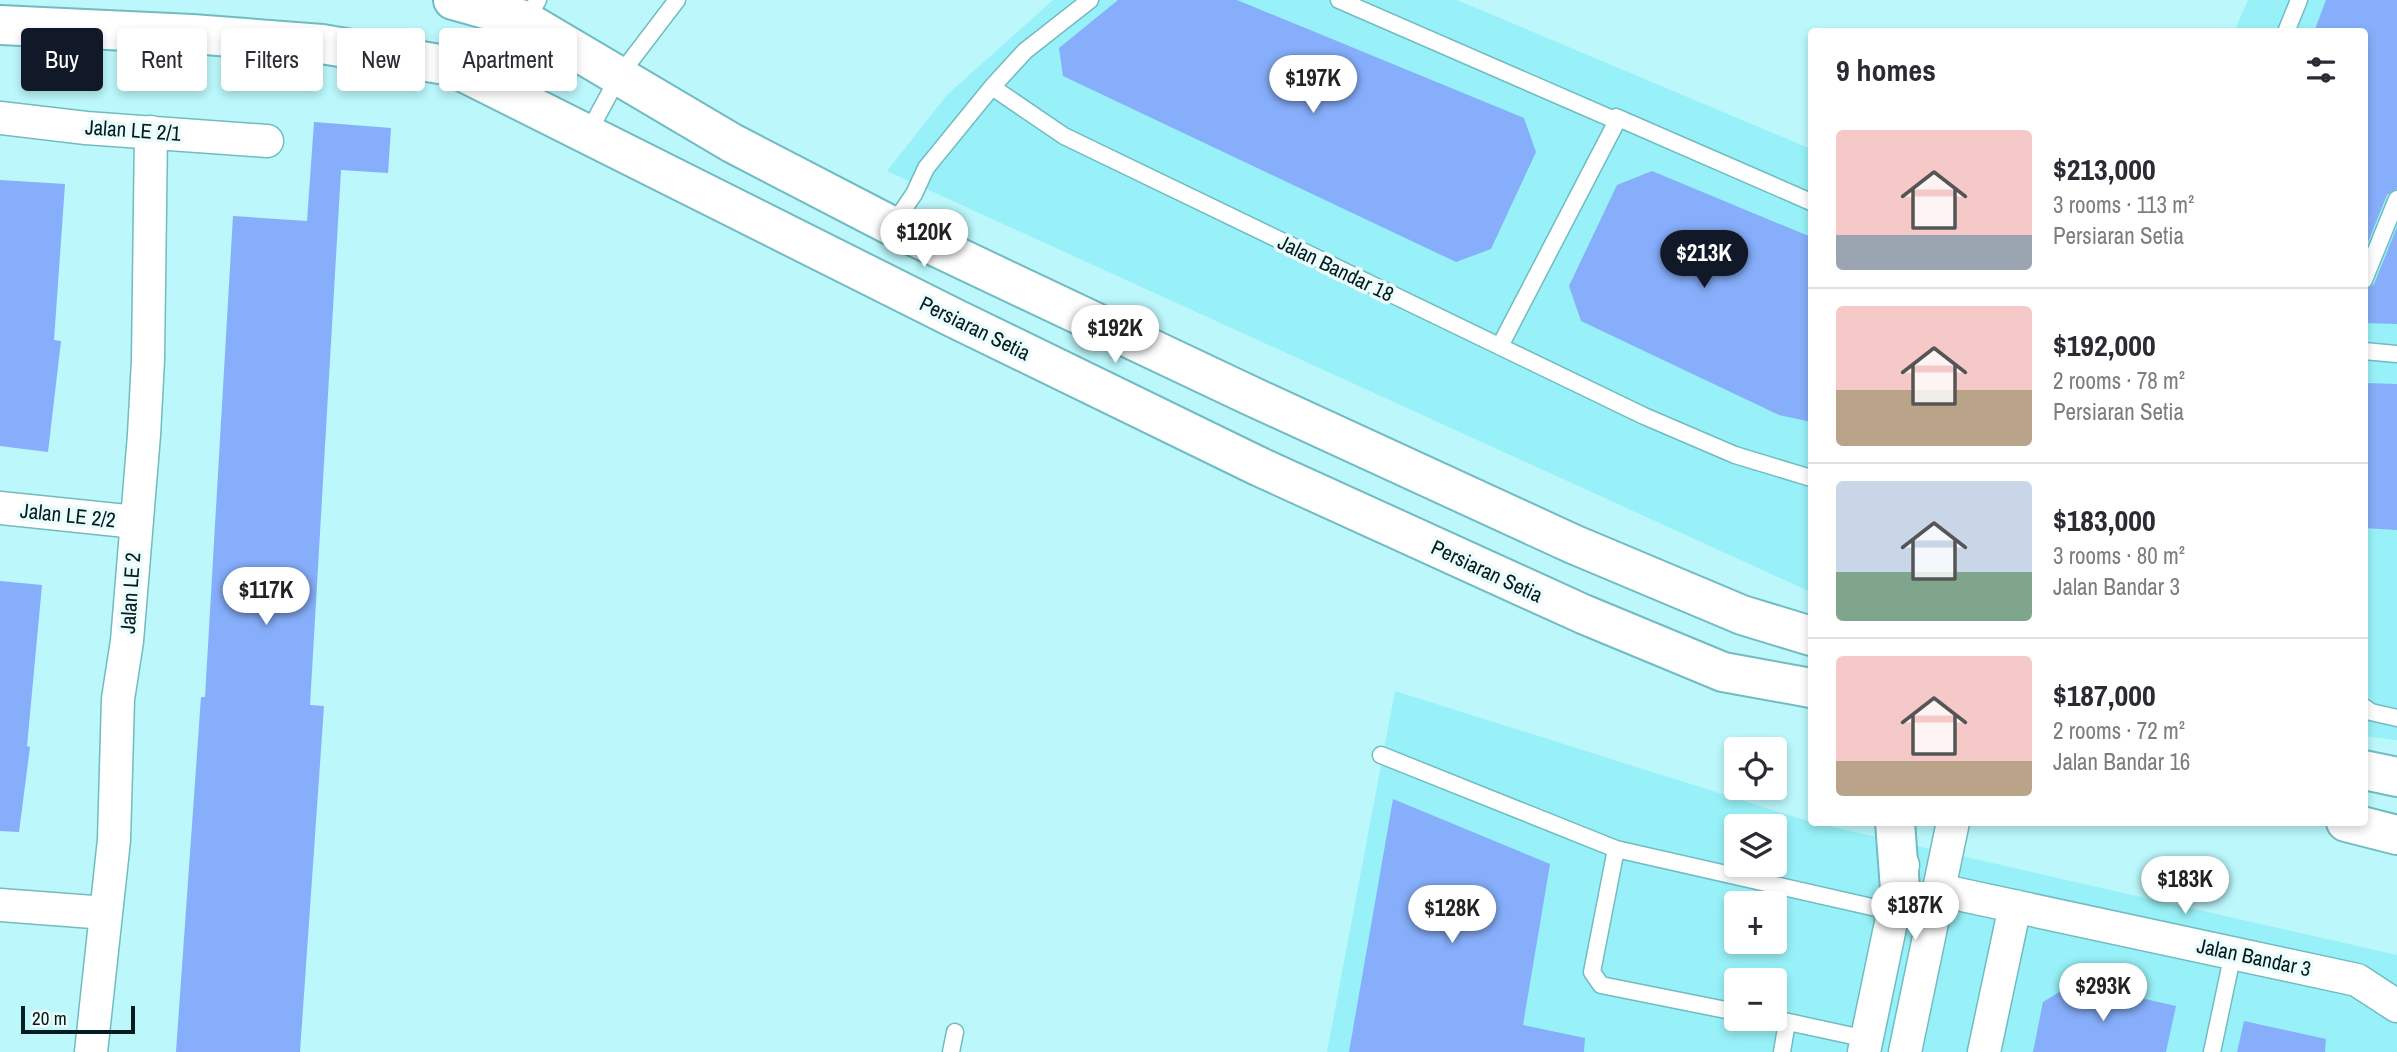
<!DOCTYPE html>
<meta charset="utf-8">
<style>
body{margin:0;font-family:"Archivo Narrow",sans-serif;background:#f2f2f3;color:#2b2b33;height:100vh;display:flex;flex-direction:column;font-size:26px;white-space:nowrap}
*{box-sizing:border-box;margin:0}
p{font-size:23px;color:#7c7c81}
.icon{flex:none;width:38px;height:38px;fill:none;stroke:currentColor;stroke-width:2;stroke-linecap:round;stroke-linejoin:round}
.map{position:relative;flex:1;overflow:hidden}
.details{position:absolute;left:1808px;top:28px;width:560px;height:798px;display:flex;flex-direction:column;background:#fff;border-radius:7px;box-shadow:0 4px 10px #0003}
.details>*{flex:none}
.top-card{position:absolute;left:21px;top:28px;width:665px;height:63px;display:flex;gap:14px}
.buttons{position:absolute;left:1724px;top:737px;display:grid;gap:14px}
.buttons a{display:grid;place-items:center;width:63px;height:63px;border-radius:7px;background:#fff;box-shadow:0 4px 10px #0003;font-size:35px}
.scale{position:absolute;left:21px;bottom:18px;width:114px;box-sizing:border-box;padding-left:7px;border:4px solid #001d1f;border-top:0;font-size:19px;line-height:24px;white-space:nowrap;color:#001d1f;-webkit-text-stroke:5px #ecfbfc;paint-order:stroke}
.price{position:absolute;translate:-50% -60px;padding:0 16px;border-radius:24px;background:#fff;color:#222;font-size:23px;line-height:46px;filter:drop-shadow(0 2px 4px #0008)}
.price::after{content:'';position:absolute;left:50%;top:42px;width:21px;height:16px;margin-left:-10px;background:inherit;clip-path:polygon(0 0,100% 0,50% 100%)}
.price.active{background:#111827;color:#fff}
ul{padding:0;list-style:none}
li{display:flex;align-items:center;gap:21px;height:175px;padding:0 28px}
li+li{border-top:2px solid #e1e1e2}
li span{display:grid;place-items:center;flex:none;width:196px;height:140px;border-radius:7px;color:#555}
li>.icon{margin-inline-start:auto}
span .icon{width:84px;height:84px;fill:#fffc;stroke-width:1}
li b{font-size:30px}
h2{display:flex;justify-content:space-between;align-items:center;height:84px;padding:0 28px;font-size:30px}
.chip{padding:0 24px;border-radius:7px;background:#fff;box-shadow:0 4px 10px #0003;font-size:24px;line-height:63px}
.chip.active{background:#111827;color:#fff}
.map>svg:first-child{display:block}
.built{fill:#98f1f8;fill-rule:evenodd}
.building{fill:#86aefa}
.lines{fill:none;stroke-linecap:round;stroke-linejoin:round}
.service-casing{stroke:#70bcc2;stroke-width:19}
.minor-casing{stroke:#70bcc2;stroke-width:35}
.tertiary-casing{stroke:#70bcc2;stroke-width:42}
.service{stroke:#fff;stroke-width:16}
.minor{stroke:#fff;stroke-width:32}
.tertiary{stroke:#fff;stroke-width:38}
.labels{text-anchor:middle;dominant-baseline:central;stroke-width:7;stroke-linejoin:round;paint-order:stroke}
.street-label{font-size:21px;fill:#001d1f;stroke:#ecfbfc}
</style>
<div class="map">
<svg width="2397" height="1052" viewBox="0 0 2397 1052">
<rect width="100%" height="100%" fill="#bbf7fb"/>
<path class="built" d="M1053 0H1457L1811 149V592L887 171 947 95Z
M2248 0H2397V740L2364 736V32H2234Z
M1395 691 1811 822 2397 955V1052H1327ZM1736 826H1774V864H1736ZM1736 903H1774V942H1736ZM1736 980H1774V1018H1736Z"/>
<path class="building" d="M1118 0H1237L1524 118 1536 152 1491 249 1456 262 1063 76 1059 48Z
M2326 0H2397V189L2387 195 2364 252V32H2314Z
M314 122 391 128 388 173 341 170 310 705 324 706 300 1052H176L201 697H205L233 216 307 221Z
M1652 171 1811 237V422L1779 415 1581 321 1569 286 1617 185Z
M0 180 65 184 54 340 61 341 48 452 0 446Z
M2397 227V324L2364 323V290L2374 284Z
M2364 383 2397 384V530L2364 528Z
M0 581 42 585 27 746 30 747 19 832 0 831Z
M1393 799 1550 864 1523 1025 1585 1038 1584 1052H1349Z
M2074 983 2176 1006 2166 1052H2033L2043 1002Z
M2244 1021 2326 1039 2325 1052H2237Z"/>
<g class="lines">
<defs>
<path id="service" d="M1090 0 1025 51 992 87 1064 136 1644 416 1735 455 1811 478
M1339 0 1617 121 1616 117 1811 202
M2286 32 2299 0
M487 83 538 0
M588 133 619 76 677 0
M892 226 914 194 926 168 992 87
M2364 280 2397 199
M1500 346 1617 121
M2364 351 2397 354
M2364 707 2371 712 2397 718
M1381 755 1616 849 1894 912
M1616 849 1592 972 1601 985 1736 1012
M1770 1018 1867 1039
M951 1052 955 1032
M1782 1052 1787 1022
M2212 1052 2233 953"/>
<path id="minor" d="M0 118 86 128 267 141
M0 508 136 522
M1939 890 2357 980 2397 1006
M0 905 106 913
M91 1052 114 840 118 699 127 641 144 435 148 360 151 132
M1864 1052 1903 865
M1905 1052 1953 822
M1984 1052 2015 906"/>
<path id="tertiary" d="M453 0 524 20 732 143 892 226 1249 395 1573 544 1742 615 1811 636
M0 25 192 34 322 44 451 66 956 319 1260 467 1583 614 1723 672 1811 688
M2364 770 2397 777
M1895 822 1900 889
M2346 822 2397 835"/>
</defs>
<use href="#service" class="service-casing"/>
<use href="#minor" class="minor-casing"/>
<use href="#tertiary" class="tertiary-casing"/>
<use href="#service" class="service"/>
<use href="#minor" class="minor"/>
<use href="#tertiary" class="tertiary"/>
</g>
<g class="labels">
<g class="street-label">
<text transform="translate(133 130) rotate(4)">Jalan LE 2/1</text>
<text transform="translate(1336 268) rotate(26)">Jalan Bandar 18</text>
<text transform="translate(975 328) rotate(26)">Persiaran Setia</text>
<text transform="translate(68 515) rotate(6)">Jalan LE 2/2</text>
<text transform="translate(1487 571) rotate(25)">Persiaran Setia</text>
<text transform="translate(130 593) rotate(-86)">Jalan LE 2</text>
<text transform="translate(2254 957) rotate(12)">Jalan Bandar 3</text>
</g>
</g>
</svg>
<div class="buttons">
<a><svg class="icon" aria-label="locate" viewBox="0 0 24 24"><circle cx="12" cy="12" r="6"/><path d="M12 2v4M12 18v4M2 12h4M18 12h4"/></svg></a>
<a><svg class="icon" aria-label="layers" viewBox="0 0 24 24"><path d="M12 4l9 5-9 5-9-5zM3 14l9 5 9-5"/></svg></a>
<a>+</a>
<a>−</a>
</div>
<div class="scale">20 m</div>
<b class="price" style="left:1313px;top:115px">$197K</b>
<b class="price" style="left:924px;top:269px">$120K</b>
<b class="price active" style="left:1704px;top:290px">$213K</b>
<b class="price" style="left:1115px;top:365px">$192K</b>
<b class="price" style="left:266px;top:627px">$117K</b>
<b class="price" style="left:2185px;top:916px">$183K</b>
<b class="price" style="left:1915px;top:942px">$187K</b>
<b class="price" style="left:1452px;top:945px">$128K</b>
<b class="price" style="left:2103px;top:1023px">$293K</b>
<div class="top-card">
<a class="chip active">Buy</a>
<a class="chip">Rent</a>
<a class="chip">Filters</a>
<a class="chip">New</a>
<a class="chip">Apartment</a>
</div>
<section class="details">
<h2>9 homes<svg class="icon" aria-label="filters" viewBox="0 0 24 24"><path d="M4 7h16M4 17h16"/><circle cx="9" cy="7" r="2"/><circle cx="15" cy="17" r="2"/></svg></h2>
<ul>
<li><span style="background:linear-gradient(#f6c9c9 75%,#9aa5b1 0)"><svg class="icon" aria-label="home" viewBox="0 0 24 24"><path d="M3 11l9-7 9 7M6 9v11h12V9"/></svg></span><div><b>$213,000</b><p>3 rooms · 113 m²</p><p>Persiaran Setia</p></div></li>
<li><span style="background:linear-gradient(#f6c9c9 60%,#b9a48a 0)"><svg class="icon" aria-label="home" viewBox="0 0 24 24"><path d="M3 11l9-7 9 7M6 9v11h12V9"/></svg></span><div><b>$192,000</b><p>2 rooms · 78 m²</p><p>Persiaran Setia</p></div></li>
<li><span style="background:linear-gradient(#c9d6e8 65%,#7fa58c 0)"><svg class="icon" aria-label="home" viewBox="0 0 24 24"><path d="M3 11l9-7 9 7M6 9v11h12V9"/></svg></span><div><b>$183,000</b><p>3 rooms · 80 m²</p><p>Jalan Bandar 3</p></div></li>
<li><span style="background:linear-gradient(#f6c9c9 75%,#b9a48a 0)"><svg class="icon" aria-label="home" viewBox="0 0 24 24"><path d="M3 11l9-7 9 7M6 9v11h12V9"/></svg></span><div><b>$187,000</b><p>2 rooms · 72 m²</p><p>Jalan Bandar 16</p></div></li>
</ul>
</section>
</div>
